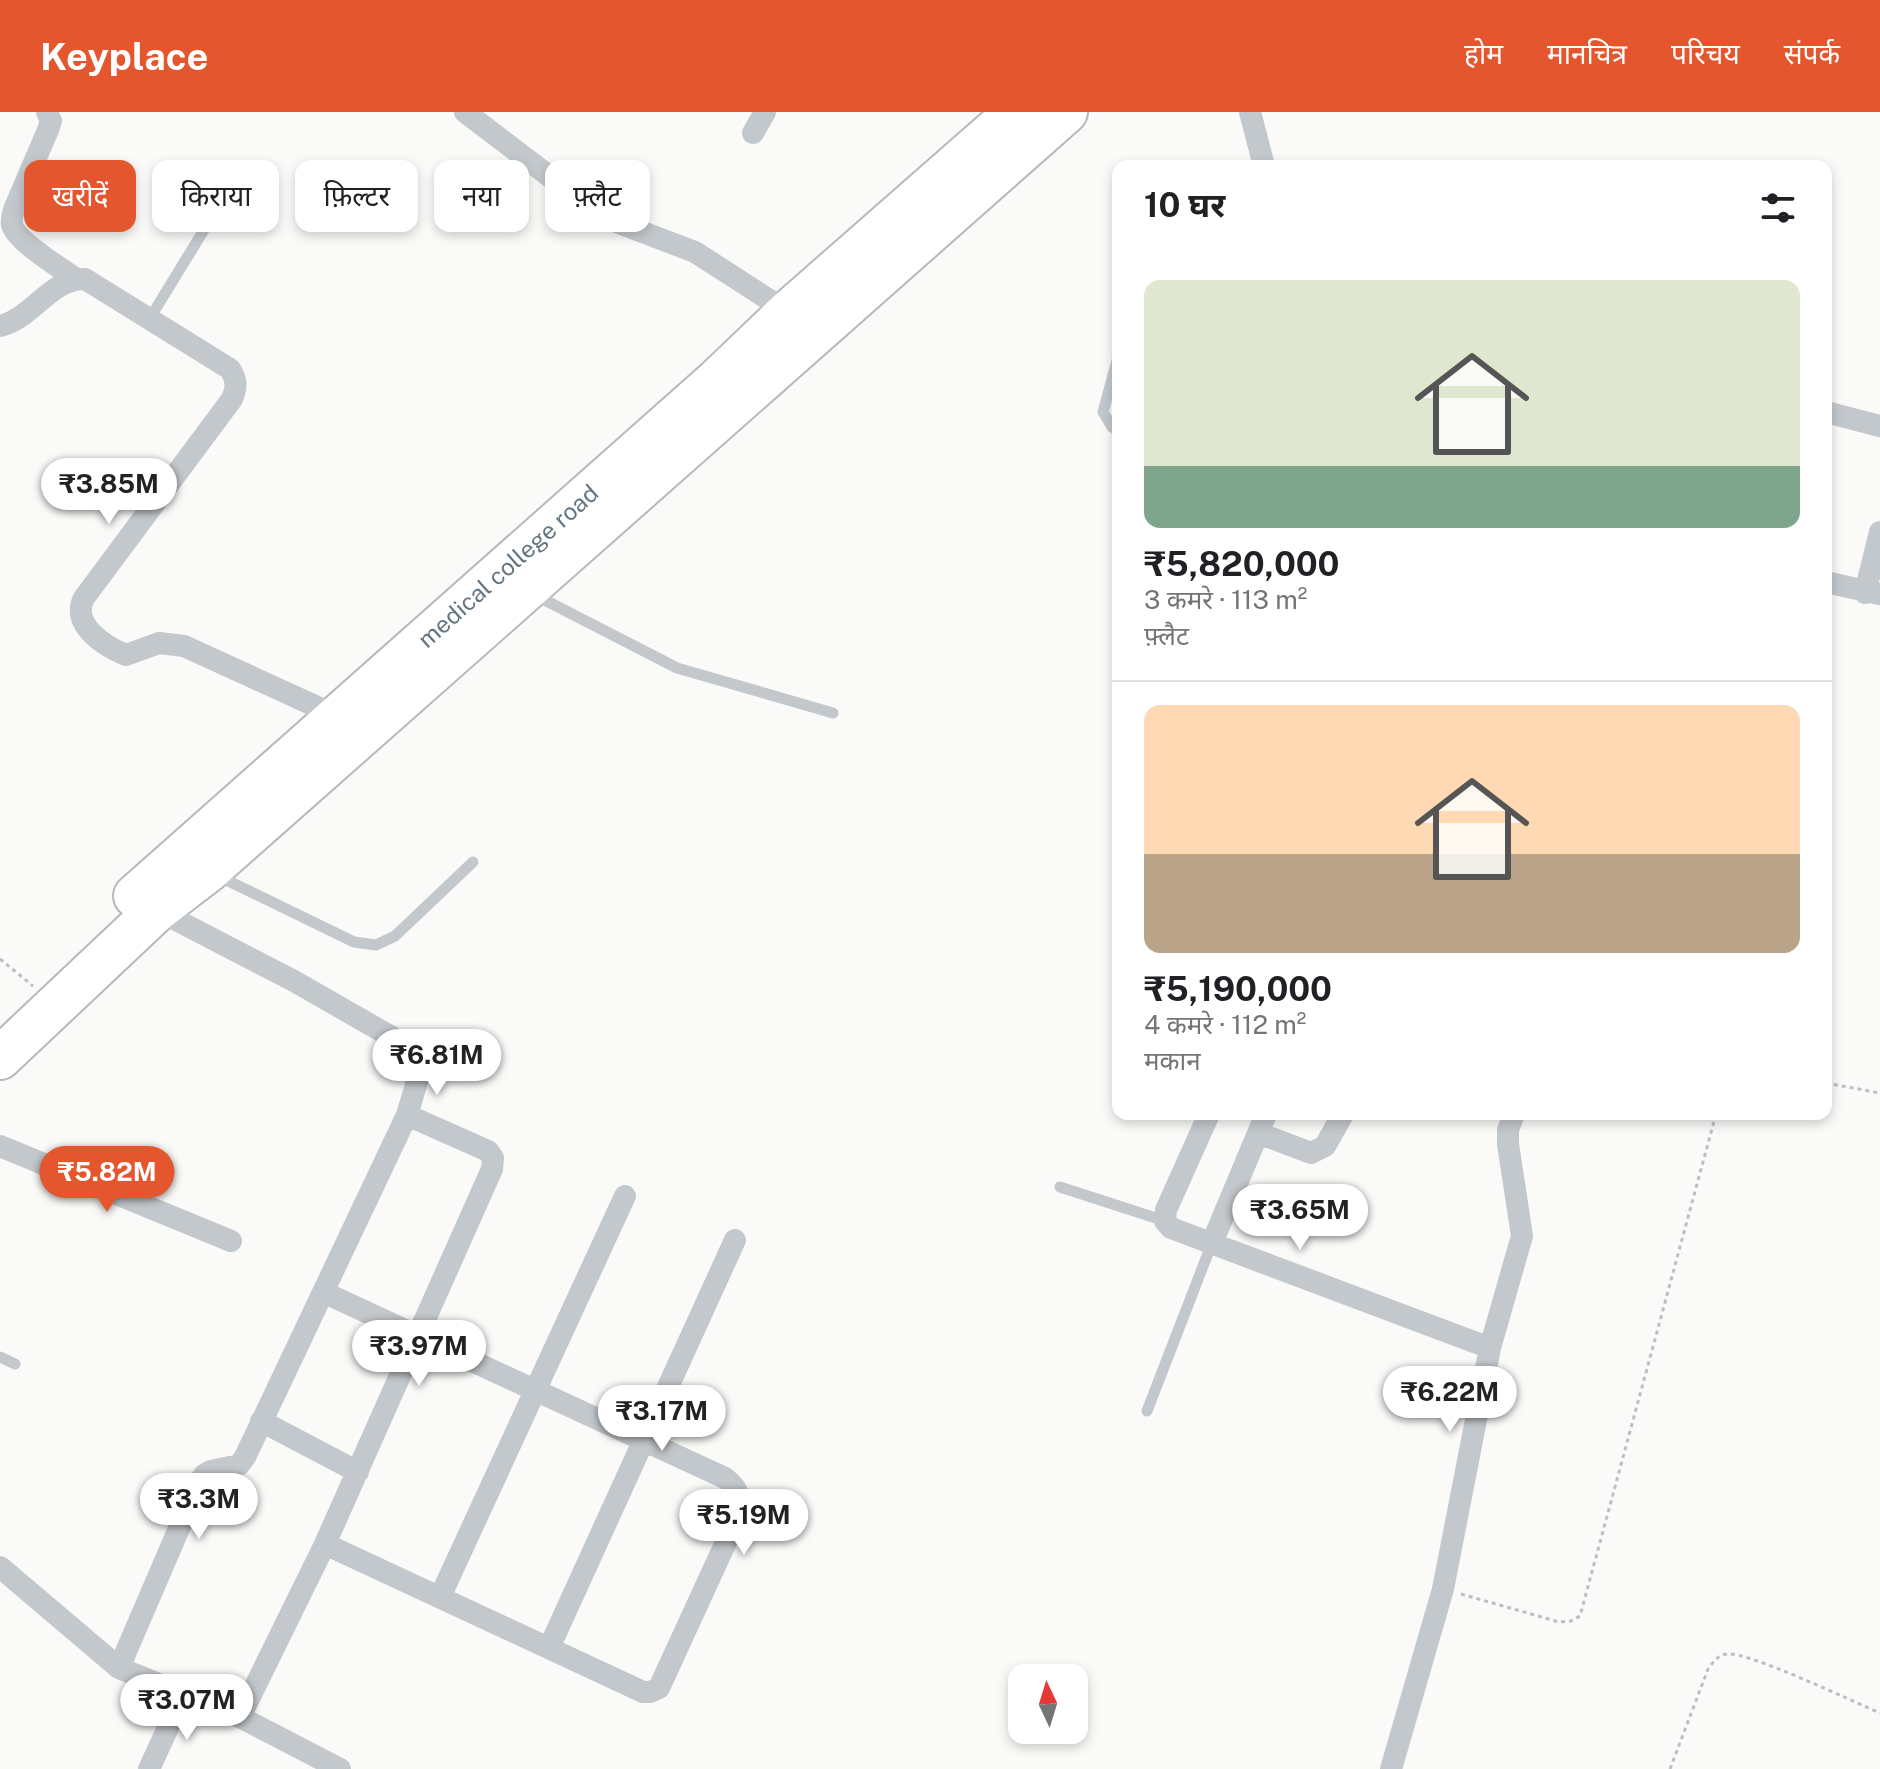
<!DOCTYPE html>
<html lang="hi">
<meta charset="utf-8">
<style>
body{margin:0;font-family:"Public Sans","Noto Sans Devanagari",sans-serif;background:#f6f6f6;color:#202124;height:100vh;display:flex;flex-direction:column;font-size:30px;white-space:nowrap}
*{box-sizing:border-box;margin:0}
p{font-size:26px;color:#757577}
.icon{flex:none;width:44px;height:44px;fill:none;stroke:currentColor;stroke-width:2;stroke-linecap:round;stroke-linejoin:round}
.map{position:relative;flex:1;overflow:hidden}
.details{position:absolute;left:1112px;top:48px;width:720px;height:960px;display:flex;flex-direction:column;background:#fff;border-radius:16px;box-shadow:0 4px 12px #0003}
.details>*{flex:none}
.top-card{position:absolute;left:24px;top:48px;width:760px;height:72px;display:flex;gap:16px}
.needle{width:52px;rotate:356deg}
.controls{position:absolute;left:1008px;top:1552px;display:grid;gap:16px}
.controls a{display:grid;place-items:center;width:80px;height:80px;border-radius:16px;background:#fff;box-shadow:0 4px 12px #0003;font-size:40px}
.price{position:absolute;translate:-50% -68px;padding:0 18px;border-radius:28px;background:#fff;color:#222;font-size:26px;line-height:52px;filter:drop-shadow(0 2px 4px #0008)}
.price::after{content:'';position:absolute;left:50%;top:48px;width:24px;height:18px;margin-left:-12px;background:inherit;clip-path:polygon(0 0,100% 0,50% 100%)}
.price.current{background:#e4572e;color:#fff}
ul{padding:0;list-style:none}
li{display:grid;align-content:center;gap:16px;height:424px;padding:0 32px}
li+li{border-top:2px solid #e0e0e0}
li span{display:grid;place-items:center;height:248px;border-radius:16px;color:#555}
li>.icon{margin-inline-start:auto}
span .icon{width:144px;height:144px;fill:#fffc;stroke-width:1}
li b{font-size:34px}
h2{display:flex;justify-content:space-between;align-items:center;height:96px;padding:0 32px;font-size:34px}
.chip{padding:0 28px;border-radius:16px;background:#fff;box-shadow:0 4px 12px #0003;font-size:28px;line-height:72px}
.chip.current{background:#e4572e;color:#fff}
header{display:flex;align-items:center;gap:48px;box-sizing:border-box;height:112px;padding:0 40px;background:#e4572e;color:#fff}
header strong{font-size:38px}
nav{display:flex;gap:44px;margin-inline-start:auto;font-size:28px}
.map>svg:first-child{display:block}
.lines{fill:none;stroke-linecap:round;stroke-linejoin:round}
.highway-casing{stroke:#b4b9bd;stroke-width:46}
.path{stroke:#bbbfc2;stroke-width:3;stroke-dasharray:4 4;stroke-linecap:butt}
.lane{stroke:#c3c8cc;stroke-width:11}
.street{stroke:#c3c8cc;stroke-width:22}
.highway{stroke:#fff;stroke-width:42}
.labels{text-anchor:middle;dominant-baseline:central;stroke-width:8;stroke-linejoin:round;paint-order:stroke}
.street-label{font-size:24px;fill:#657683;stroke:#fff}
</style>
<header>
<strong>Keyplace</strong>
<nav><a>होम</a><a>मानचित्र</a><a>परिचय</a><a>संपर्क</a></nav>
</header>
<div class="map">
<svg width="1880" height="1657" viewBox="0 0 1880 1657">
<rect width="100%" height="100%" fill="#fafaf8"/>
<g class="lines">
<defs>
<g id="highway">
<path id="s1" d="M135 784 716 269 788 200 1016 0"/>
<path d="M0 946 157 798 208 759 1066 0"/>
</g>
</defs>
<use href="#highway" class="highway-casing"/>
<path class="path" d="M0 847 33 874
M1826 971 1880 981
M1461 1482 1559 1510 1571 1509 1580 1504 1716 1002
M1670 1657 1708 1557C1713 1550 1718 1543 1727 1542 1747 1539 1854 1590 1880 1601"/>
<path class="lane" d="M150 206 207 113
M1118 245 1103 300 1112 315 1118 319
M533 482 677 556 833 601
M216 763 354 830 376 833 395 824 473 750
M1060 1075 1165 1109
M0 1245 15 1252
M1147 1299 1212 1131"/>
<path class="street" d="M47 0 51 9 48 18 15 95C13 101 11 107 12 113 17 130 61 156 76 167
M465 0 603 105 695 140 788 200
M1250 0 1264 54
M753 21 765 0
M0 214C32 207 51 166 85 167L230 257C237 268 237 275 232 287L84 486C70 512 104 534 126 543L159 531 184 534 337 604
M1826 300 1880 314
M1826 470 1879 482
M1865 481 1880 420
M1209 1002 1166 1098 1165 1109 1171 1116 1490 1236
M1258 1021 1311 1041 1325 1034 1343 1002
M0 1034 231 1129
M1212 1131 1266 1002
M323 1180 725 1366C740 1377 740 1386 738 1404L659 1576 650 1580H643L325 1432
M261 1309 358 1360
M0 1455 119 1556 240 1605 340 1657
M440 1485 625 1084
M549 1536 735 1128
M119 1556 199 1370 205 1362 211 1359 239 1353 245 1345 407 1003 421 956 420 945 411 936 294 869 157 798
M240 1605 325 1432 492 1057 493 1046 488 1039 407 1003
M149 1657 183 1583
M1391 1657 1443 1477 1490 1236 1522 1124 1508 1032V1018L1514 1002"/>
<use href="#highway" class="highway"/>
</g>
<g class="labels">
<g class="street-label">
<text stroke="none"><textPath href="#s1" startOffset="498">medical college road</textPath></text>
</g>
</g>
</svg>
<div class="controls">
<a><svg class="needle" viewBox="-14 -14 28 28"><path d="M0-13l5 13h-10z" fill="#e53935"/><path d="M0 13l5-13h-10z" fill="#757577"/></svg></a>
</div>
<b class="price" style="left:109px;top:414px">₹3.85M</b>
<b class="price" style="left:437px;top:985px">₹6.81M</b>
<b class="price current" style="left:107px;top:1102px">₹5.82M</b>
<b class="price" style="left:1300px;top:1140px">₹3.65M</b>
<b class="price" style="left:419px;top:1276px">₹3.97M</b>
<b class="price" style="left:1450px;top:1322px">₹6.22M</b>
<b class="price" style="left:662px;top:1341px">₹3.17M</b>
<b class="price" style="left:199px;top:1429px">₹3.3M</b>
<b class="price" style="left:744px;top:1445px">₹5.19M</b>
<b class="price" style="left:187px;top:1630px">₹3.07M</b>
<div class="top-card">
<a class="chip current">खरीदें</a>
<a class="chip">किराया</a>
<a class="chip">फ़िल्टर</a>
<a class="chip">नया</a>
<a class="chip">फ़्लैट</a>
</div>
<section class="details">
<h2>10 घर<svg class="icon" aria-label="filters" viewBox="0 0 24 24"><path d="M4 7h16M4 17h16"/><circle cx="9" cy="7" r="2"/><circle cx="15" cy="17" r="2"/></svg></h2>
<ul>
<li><span style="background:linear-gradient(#dfe7d0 75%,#7fa58c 0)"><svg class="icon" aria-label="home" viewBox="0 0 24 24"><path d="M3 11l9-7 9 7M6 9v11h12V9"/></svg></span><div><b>₹5,820,000</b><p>3 कमरे · 113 m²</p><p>फ़्लैट</p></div></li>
<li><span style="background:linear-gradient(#ffd9b3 60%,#b9a48a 0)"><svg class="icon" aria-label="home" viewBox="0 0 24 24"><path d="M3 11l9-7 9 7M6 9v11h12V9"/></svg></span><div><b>₹5,190,000</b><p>4 कमरे · 112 m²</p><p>मकान</p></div></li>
</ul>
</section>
</div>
